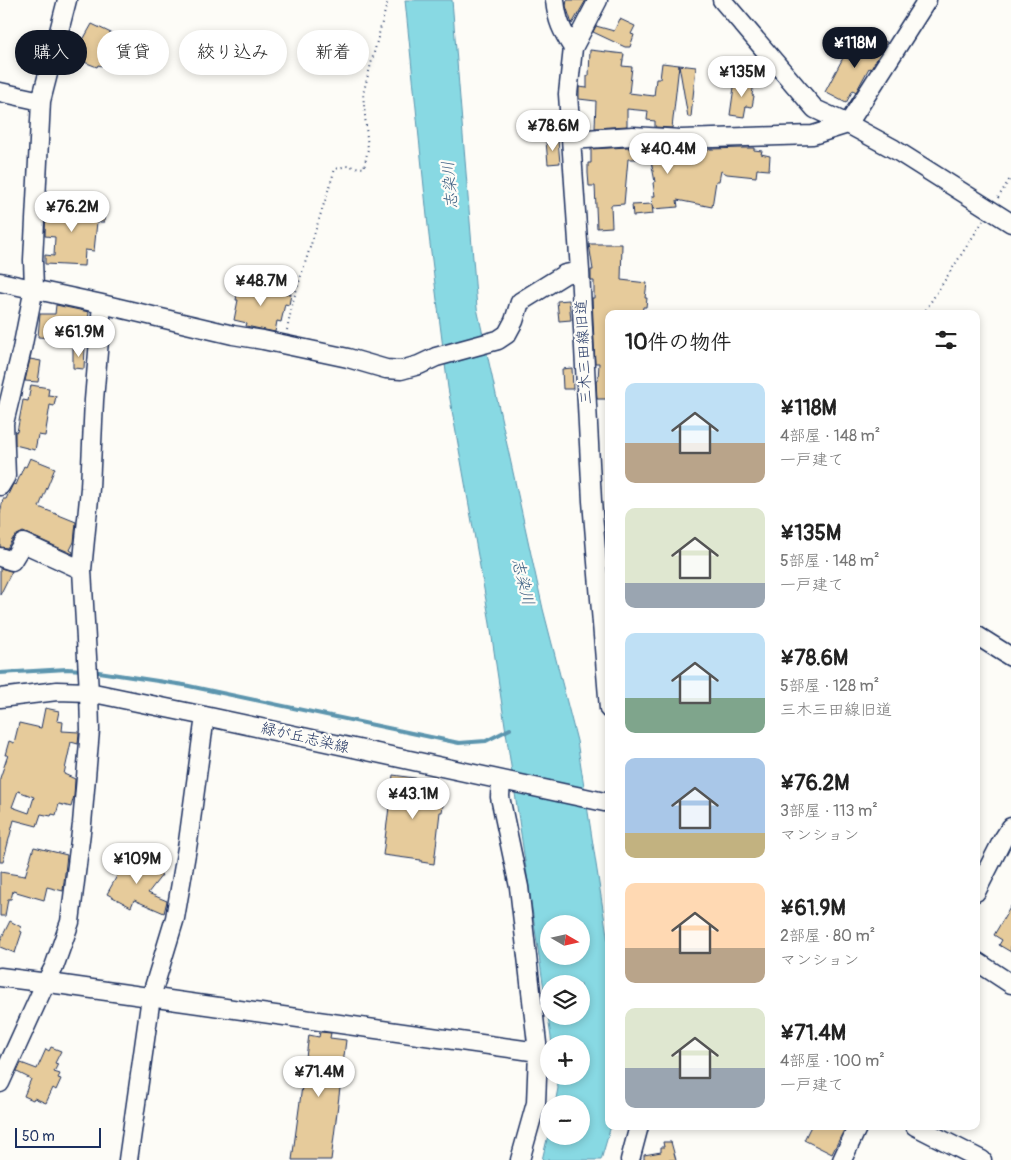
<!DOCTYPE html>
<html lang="ja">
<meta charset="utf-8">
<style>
body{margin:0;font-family:Pangolin,"Klee One",sans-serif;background:#f2f2f2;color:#222;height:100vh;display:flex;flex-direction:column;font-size:19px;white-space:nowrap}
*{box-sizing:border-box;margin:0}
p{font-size:16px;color:#767676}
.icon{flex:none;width:28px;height:28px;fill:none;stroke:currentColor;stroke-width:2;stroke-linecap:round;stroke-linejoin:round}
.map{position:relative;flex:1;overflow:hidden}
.sheet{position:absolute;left:605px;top:310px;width:375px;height:820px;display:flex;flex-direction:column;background:#fff;border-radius:10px;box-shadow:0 2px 8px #0003}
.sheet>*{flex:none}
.banner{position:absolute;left:15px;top:30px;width:475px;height:45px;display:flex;gap:10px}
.needle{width:32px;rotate:99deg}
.tools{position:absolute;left:540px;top:915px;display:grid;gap:10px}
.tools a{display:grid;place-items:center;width:50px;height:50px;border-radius:50%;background:#fff;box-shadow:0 2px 8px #0003;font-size:25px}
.scale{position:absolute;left:15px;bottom:12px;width:86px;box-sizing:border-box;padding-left:5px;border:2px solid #1b2f5e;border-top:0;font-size:14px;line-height:18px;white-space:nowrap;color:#1b2f5e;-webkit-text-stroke:4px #fdfcf7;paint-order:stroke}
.price{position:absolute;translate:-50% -42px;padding:0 11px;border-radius:18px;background:#fff;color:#222;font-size:16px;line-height:32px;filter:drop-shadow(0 1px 2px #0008)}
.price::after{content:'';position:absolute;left:50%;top:30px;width:15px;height:11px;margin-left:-8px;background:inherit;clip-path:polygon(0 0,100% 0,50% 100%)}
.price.active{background:#111827;color:#fff}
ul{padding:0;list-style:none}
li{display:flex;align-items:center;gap:15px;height:125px;padding:0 20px}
li span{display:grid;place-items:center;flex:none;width:140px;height:100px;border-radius:10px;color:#555}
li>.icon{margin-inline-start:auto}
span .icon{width:60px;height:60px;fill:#fffc;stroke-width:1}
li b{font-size:21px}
h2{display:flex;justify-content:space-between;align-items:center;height:60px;padding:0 20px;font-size:21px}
.tag{padding:0 18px;border-radius:22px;background:#fff;box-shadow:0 2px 8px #0003;font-size:18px;line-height:45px}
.tag.active{background:#111827;color:#fff}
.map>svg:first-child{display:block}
.water{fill:#88d9e3;stroke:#5c95ae;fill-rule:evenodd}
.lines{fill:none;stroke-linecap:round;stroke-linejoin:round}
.stream{stroke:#5c95ae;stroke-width:4}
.building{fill:#e6cb9b;stroke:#1b2f5e;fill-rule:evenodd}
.minor-casing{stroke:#1b2f5e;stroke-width:21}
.path{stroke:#1b2f5e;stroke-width:2;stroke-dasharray:1 4;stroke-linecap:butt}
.minor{stroke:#fdfcf7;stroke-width:18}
.labels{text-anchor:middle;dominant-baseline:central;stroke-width:4.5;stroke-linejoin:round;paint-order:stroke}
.street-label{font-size:15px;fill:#1b2f5e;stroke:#fdfcf7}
.water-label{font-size:16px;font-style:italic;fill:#365a7f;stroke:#fdfcf7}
</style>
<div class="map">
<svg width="1011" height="1160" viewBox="0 0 1011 1160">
<rect width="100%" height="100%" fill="#fdfcf7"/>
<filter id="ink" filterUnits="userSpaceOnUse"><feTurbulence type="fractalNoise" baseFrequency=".02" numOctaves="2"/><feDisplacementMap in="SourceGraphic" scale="10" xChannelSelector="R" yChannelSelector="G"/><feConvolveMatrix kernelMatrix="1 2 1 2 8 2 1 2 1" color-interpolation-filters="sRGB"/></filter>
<g filter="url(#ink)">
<path class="water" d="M405 0H452L477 308 543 609 577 741 609 948V1126H611L601 1160H542L549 1131V1136H581V1104H555L558 1088 556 1076H581V1044H552L489 617 448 388 429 236ZM549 924H581V956H549ZM549 984H581V1016H549Z"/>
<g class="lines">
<path class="stream" d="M92 671 184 685 459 743 486 741 510 729
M0 673 67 669 83 670"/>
</g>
<path class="building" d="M567 0H586L572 24 566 6Z
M620 19 635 26 631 34 634 35 630 47H625L593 32 596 26 614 31Z
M92 24 132 43 124 68 104 62 102 66 98 65 97 67 64 54 67 42 79 47Z
M863 36 887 42 871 69 869 68 856 92 853 90 846 103 825 92 844 56 850 60 857 45 860 47Z
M590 50 624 54 622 66 632 67 629 93 654 96 656 79H660L662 63 696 67 691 117H688L679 65 672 128 655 127V121L647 120 648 111 627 109V126L595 128 596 101 579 99V87L587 88V76H589Z
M735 80 754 83 752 95 754 96 752 107 746 106 744 117 730 115Z
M558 140 560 163 548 164 546 141Z
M629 147V149H649V148L681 150 743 148H754V150L762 151 761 154 770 156 769 170 757 169 756 177 727 174 721 171 719 181H716L712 207 677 200 678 207 653 209 652 196H655L653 183 655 182 651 161H649V159H628L624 204 611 205 612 227 597 228 595 186H589L588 173V163H591V149Z
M46 204 55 205V206L105 210 104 222H97L94 251 85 250 84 266 45 264V255L54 256 55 237 45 236Z
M652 204 653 214 633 216 632 205Z
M589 244H622L621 280 647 283 645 298H647L646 307H643L642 314H609V399H597L596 380H598L599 363H595L592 298H594V281H591V270H593Z
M242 285 291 294 289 305 285 304 281 322 277 321 275 332 246 326 247 323 234 320 238 300H236L238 290H241Z
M569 300 571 320 559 321 557 301Z
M56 305 89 312 88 324 78 341 52 340V338L38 337 40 314H55Z
M73 348H85L84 369 73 368Z
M30 359 41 361 38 382 25 381Z
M572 368 573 389H563L562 369Z
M31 385 49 388 48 395 56 396 54 406 50 405 45 436 38 435 35 450 15 445V431L17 432 23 400 28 401Z
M30 458 55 468 39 507 76 522 74 542 70 550 73 552V554L23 532 14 537 7 548 0 547V514L3 499H6L13 484 16 485 24 466 26 467Z
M0 568 12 571 0 595Z
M45 708 59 711 57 721 63 722 62 731 79 732 78 744 71 742 64 774 75 779 74 796 71 807 59 804 56 815 52 814 51 816 41 814 37 826 14 820 3 862H0V778L8 755H5L9 741 14 743 19 723 41 728ZM18 791 34 797 29 813 12 807Z
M393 775 429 780 427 789 445 792 442 812H440L434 864 421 862V860L383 855Z
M34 847 67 855 63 891 47 887 44 900 13 891 11 899H8L5 916H0V872L25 876Z
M128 856 154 870 155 869 162 875 148 893 167 901 164 913 134 900 131 907 107 894Z
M1011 906V952L999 945 1002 940 994 935Z
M10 921 21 927 20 931 22 932 15 953 0 947V941Z
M320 1032 331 1033 330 1038 346 1040 331 1160H292L309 1035 319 1037Z
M51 1047 61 1051 55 1063 58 1064 54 1072 60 1074 58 1078 61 1079 56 1090 53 1088 46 1103 34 1098 33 1100 24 1096 31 1079 17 1072 21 1063 37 1069 46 1049 49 1051Z
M811 1126H846L832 1154 804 1140Z
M663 1142H671L676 1160H644V1155L661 1152V1147H664Z"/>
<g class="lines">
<defs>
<path id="minor" d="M555 0C557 21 562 31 573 48
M598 0 573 48 568 94 580 271 592 501 609 709
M722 0 815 109 848 124 894 149 1011 223
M0 92 41 101
M571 140 633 136 681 139 813 135 848 124 927 0
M0 282 102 304 233 335 263 340 348 358 386 369 401 370 419 365 436 357 498 340 507 334 514 321 520 302 565 274 580 271
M0 422 4 423 22 349 34 288 33 260 41 101 67 0
M0 486 6 476 4 423
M0 557 12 561 23 543 82 570
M976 635 1011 657
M0 698 57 691 89 692 205 716 609 803
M501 780 500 797 519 887 538 1052 536 1103 520 1160
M976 892 1002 841 1011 827
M976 961 1011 984
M0 977 64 985 538 1052
M0 1083 45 984 54 967 70 922 82 824 90 730 89 692 82 570 90 488 94 400 102 304
M915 1126 982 1160
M128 1160 151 997 175 918 188 842 205 716
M630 1160 639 1126
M842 1160 858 1126"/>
</defs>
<use href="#minor" class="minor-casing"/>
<path class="path" d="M998 198 1011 177
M923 314 983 221
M287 330 293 301 335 169 346 166 364 168 368 149 363 94 388 0"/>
<use href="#minor" class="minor"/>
</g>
</g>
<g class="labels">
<g class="street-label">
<text transform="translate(584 352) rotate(-93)">三木三田線旧道</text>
<text transform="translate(305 738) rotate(13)">緑が丘志染線</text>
</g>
<g class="water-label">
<text transform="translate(450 185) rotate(-95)">志染川</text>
<text transform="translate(523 582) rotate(76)">志染川</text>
</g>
</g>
</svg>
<div class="tools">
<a><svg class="needle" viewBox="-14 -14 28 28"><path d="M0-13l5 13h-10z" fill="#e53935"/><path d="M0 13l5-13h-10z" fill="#767676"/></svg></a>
<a><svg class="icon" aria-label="layers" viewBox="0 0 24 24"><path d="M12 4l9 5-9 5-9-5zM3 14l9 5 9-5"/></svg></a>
<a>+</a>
<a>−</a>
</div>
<div class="scale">50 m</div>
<b class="price active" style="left:855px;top:69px">¥118M</b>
<b class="price" style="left:742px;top:98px">¥135M</b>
<b class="price" style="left:553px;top:152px">¥78.6M</b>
<b class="price" style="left:668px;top:175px">¥40.4M</b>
<b class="price" style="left:72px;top:233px">¥76.2M</b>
<b class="price" style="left:261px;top:307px">¥48.7M</b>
<b class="price" style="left:79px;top:358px">¥61.9M</b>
<b class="price" style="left:413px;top:820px">¥43.1M</b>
<b class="price" style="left:137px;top:885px">¥109M</b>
<b class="price" style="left:319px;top:1098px">¥71.4M</b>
<div class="banner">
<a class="tag active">購入</a>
<a class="tag">賃貸</a>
<a class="tag">絞り込み</a>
<a class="tag">新着</a>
</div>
<section class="sheet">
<h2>10件の物件<svg class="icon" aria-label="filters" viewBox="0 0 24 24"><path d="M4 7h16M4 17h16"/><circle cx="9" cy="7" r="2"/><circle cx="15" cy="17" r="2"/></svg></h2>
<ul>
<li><span style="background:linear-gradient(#bfe0f5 60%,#b9a48a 0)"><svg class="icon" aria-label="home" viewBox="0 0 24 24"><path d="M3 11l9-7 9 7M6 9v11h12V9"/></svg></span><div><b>¥118M</b><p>4部屋 · 148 m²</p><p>一戸建て</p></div></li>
<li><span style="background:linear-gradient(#dfe7d0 75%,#9aa5b1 0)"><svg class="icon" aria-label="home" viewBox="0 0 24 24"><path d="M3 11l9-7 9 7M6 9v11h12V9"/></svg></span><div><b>¥135M</b><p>5部屋 · 148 m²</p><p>一戸建て</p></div></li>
<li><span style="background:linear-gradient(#bfe0f5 65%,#7fa58c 0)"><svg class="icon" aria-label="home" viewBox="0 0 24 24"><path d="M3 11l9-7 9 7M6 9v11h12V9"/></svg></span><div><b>¥78.6M</b><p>5部屋 · 128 m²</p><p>三木三田線旧道</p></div></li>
<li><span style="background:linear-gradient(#a9c7e8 75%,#c2b280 0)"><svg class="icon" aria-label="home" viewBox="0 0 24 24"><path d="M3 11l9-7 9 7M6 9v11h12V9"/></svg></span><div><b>¥76.2M</b><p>3部屋 · 113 m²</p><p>マンション</p></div></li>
<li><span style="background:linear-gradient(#ffd9b3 65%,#b9a48a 0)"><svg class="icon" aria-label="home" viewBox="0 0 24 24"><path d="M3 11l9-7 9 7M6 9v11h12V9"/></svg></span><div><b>¥61.9M</b><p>2部屋 · 80 m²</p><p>マンション</p></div></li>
<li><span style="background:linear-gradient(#dfe7d0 60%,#9aa5b1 0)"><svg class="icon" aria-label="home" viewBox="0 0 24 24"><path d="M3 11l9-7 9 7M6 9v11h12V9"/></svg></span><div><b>¥71.4M</b><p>4部屋 · 100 m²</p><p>一戸建て</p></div></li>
</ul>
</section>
</div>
